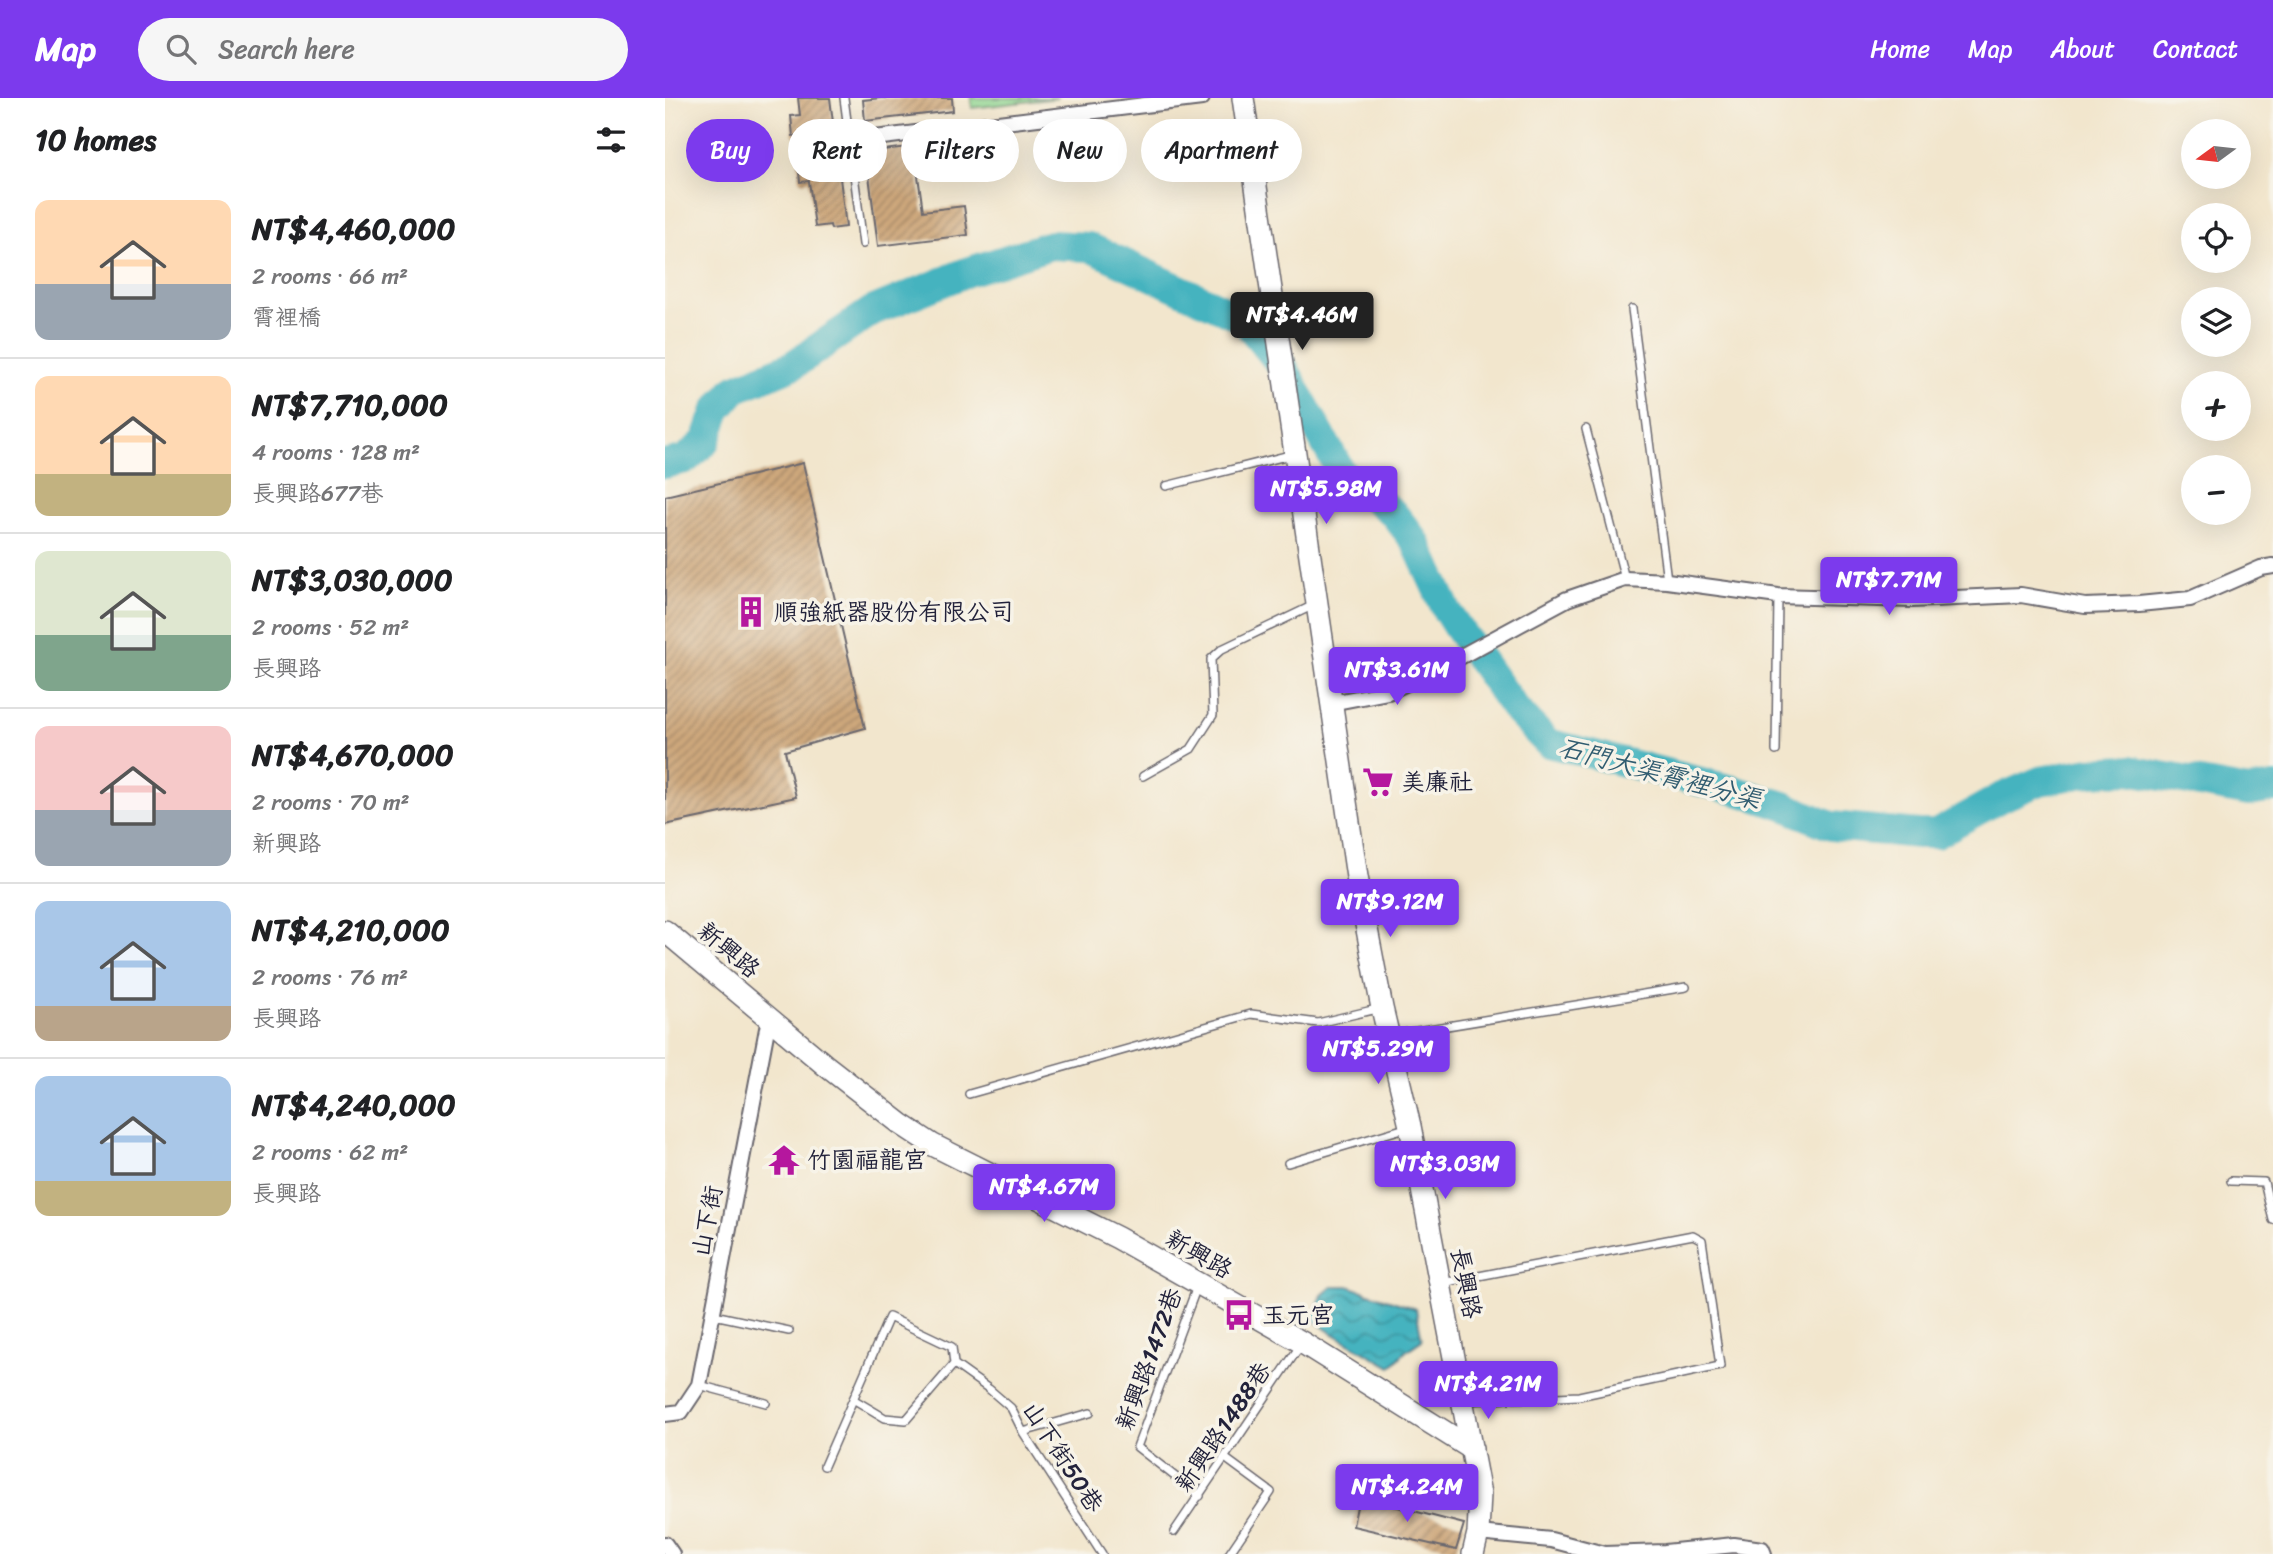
<!DOCTYPE html>
<meta charset="utf-8">
<style>
body{margin:0;font-family:Sriracha,"LXGW WenKai TC",sans-serif;background:#f6f6f6;color:#202124;height:100vh;display:flex;flex-direction:column;font-size:26px;white-space:nowrap}
*{box-sizing:border-box;margin:0}
p{font-size:23px;color:#757577}
.icon{flex:none;width:38px;height:38px;fill:none;stroke:currentColor;stroke-width:2;stroke-linecap:round;stroke-linejoin:round}
.map{position:relative;flex:1;overflow:hidden}
.sheet{display:flex;flex-direction:column;background:#fff;width:665px}
.sheet>*{flex:none}
.top-card{position:absolute;left:21px;top:21px;width:665px;height:63px;display:flex;gap:14px}
.needle{width:46px;rotate:255deg}
.buttons{position:absolute;left:1516px;top:21px;display:grid;gap:14px}
.buttons a{display:grid;place-items:center;width:70px;height:70px;border-radius:50%;background:#fff;box-shadow:0 7px 28px #0002;font-size:35px}
.price{position:absolute;translate:-50% -60px;padding:0 16px;border-radius:7px;background:#7c3aed;color:#fff;font-size:23px;line-height:46px;filter:drop-shadow(0 2px 4px #0008)}
.price::after{content:'';position:absolute;left:50%;top:42px;width:21px;height:16px;margin-left:-10px;background:inherit;clip-path:polygon(0 0,100% 0,50% 100%)}
.price.active{background:#222;color:#fff}
ul{padding:0;list-style:none}
li{display:flex;align-items:center;gap:21px;height:175px;padding:0 35px}
li+li{border-top:2px solid #e0e0e0}
li span{display:grid;place-items:center;flex:none;width:196px;height:140px;border-radius:14px;color:#555}
li>.icon{margin-inline-start:auto}
span .icon{width:84px;height:84px;fill:#fffc;stroke-width:1}
li b{font-size:30px}
h2{display:flex;justify-content:space-between;align-items:center;height:84px;padding:0 35px;font-size:30px}
.chip{padding:0 24px;border-radius:32px;background:#fff;box-shadow:0 7px 28px #0002;font-size:24px;line-height:63px}
.chip.active{background:#7c3aed;color:#fff}
header{display:flex;align-items:center;gap:42px;box-sizing:border-box;height:98px;padding:0 35px;background:#7c3aed;color:#fff}
header strong{font-size:33px}
nav{display:flex;gap:38px;margin-inline-start:auto;font-size:24px}
.search{width:490px;height:63px;background:#f6f6f6;display:flex;align-items:center;gap:18px;box-sizing:border-box;padding:0 24px;border-radius:38px;color:#757577;font-size:26px}
main{display:flex;flex:1;min-height:0}
.map>svg:first-child{display:block}
.green{fill:#8ed58f;stroke:#587c65;stroke-width:2}
.water{fill:url(#water-waves);stroke:#346a7d;stroke-width:2}
.lines{fill:none;stroke-linecap:round;stroke-linejoin:round}
.river{stroke:#45b3bf;stroke-width:30}
.building{fill:url(#building-hatch)}
.lane-casing{stroke:#6b676e;stroke-width:10}
.street-casing{stroke:#6b676e;stroke-width:18}
.secondary-casing{stroke:#6b676e;stroke-width:24}
.lane{stroke:#fff;stroke-width:7}
.street{stroke:#fff;stroke-width:14}
.secondary{stroke:#fff;stroke-width:21}
.labels{text-anchor:middle;dominant-baseline:central;stroke-width:7;stroke-linejoin:round;paint-order:stroke}
.poi-label{font-size:24px;fill:#22223b;stroke:#f7f3e8;text-anchor:start}
.street-label{font-size:24px;fill:#22223b;stroke:#f7f3e8}
.water-label{font-size:26px;font-style:italic;fill:#305c70;stroke:#f7f3e8}
</style>
<header>
<strong>Map</strong>
<div class="search"><svg class="icon" aria-label="search" viewBox="0 0 24 24"><circle cx="10" cy="10" r="6"/><path d="M15 15l6 6"/></svg>Search here</div>
<nav><a>Home</a><a>Map</a><a>About</a><a>Contact</a></nav>
</header>
<main>
<section class="sheet">
<h2>10 homes<svg class="icon" aria-label="filters" viewBox="0 0 24 24"><path d="M4 7h16M4 17h16"/><circle cx="9" cy="7" r="2"/><circle cx="15" cy="17" r="2"/></svg></h2>
<ul>
<li><span style="background:linear-gradient(#ffd9b3 60%,#9aa5b1 0)"><svg class="icon" aria-label="home" viewBox="0 0 24 24"><path d="M3 11l9-7 9 7M6 9v11h12V9"/></svg></span><div><b>NT$4,460,000</b><p>2 rooms · 66 m²</p><p>霄裡橋</p></div></li>
<li><span style="background:linear-gradient(#ffd9b3 70%,#c2b280 0)"><svg class="icon" aria-label="home" viewBox="0 0 24 24"><path d="M3 11l9-7 9 7M6 9v11h12V9"/></svg></span><div><b>NT$7,710,000</b><p>4 rooms · 128 m²</p><p>長興路677巷</p></div></li>
<li><span style="background:linear-gradient(#dfe7d0 60%,#7fa58c 0)"><svg class="icon" aria-label="home" viewBox="0 0 24 24"><path d="M3 11l9-7 9 7M6 9v11h12V9"/></svg></span><div><b>NT$3,030,000</b><p>2 rooms · 52 m²</p><p>長興路</p></div></li>
<li><span style="background:linear-gradient(#f6c9c9 60%,#9aa5b1 0)"><svg class="icon" aria-label="home" viewBox="0 0 24 24"><path d="M3 11l9-7 9 7M6 9v11h12V9"/></svg></span><div><b>NT$4,670,000</b><p>2 rooms · 70 m²</p><p>新興路</p></div></li>
<li><span style="background:linear-gradient(#a9c7e8 75%,#b9a48a 0)"><svg class="icon" aria-label="home" viewBox="0 0 24 24"><path d="M3 11l9-7 9 7M6 9v11h12V9"/></svg></span><div><b>NT$4,210,000</b><p>2 rooms · 76 m²</p><p>長興路</p></div></li>
<li><span style="background:linear-gradient(#a9c7e8 75%,#c2b280 0)"><svg class="icon" aria-label="home" viewBox="0 0 24 24"><path d="M3 11l9-7 9 7M6 9v11h12V9"/></svg></span><div><b>NT$4,240,000</b><p>2 rooms · 62 m²</p><p>長興路</p></div></li>
</ul>
</section>
<div class="map">
<svg width="1608" height="1456" viewBox="0 0 1608 1456">
<defs>
<pattern id="water-waves" width="16" height="10" patternUnits="userSpaceOnUse" patternTransform="scale(1.75)"><rect width="16" height="10" fill="#45b3bf"/><path d="M0 5q4-4 8 0t8 0" fill="none" stroke="#39919c"/></pattern>
<pattern id="building-hatch" width="6" height="6" patternUnits="userSpaceOnUse" patternTransform="scale(1.75)"><rect width="6" height="6" fill="#cda77c"/><path d="M-1 1l2-2M0 6l6-6M5 7l2-2" fill="none" stroke="#a68867"/></pattern>
</defs>
<rect width="100%" height="100%" fill="#f7f3e8"/>
<filter id="ink" filterUnits="userSpaceOnUse"><feTurbulence type="fractalNoise" baseFrequency=".0143" numOctaves="2"/><feDisplacementMap in="SourceGraphic" scale="14" xChannelSelector="R" yChannelSelector="G"/><feConvolveMatrix kernelMatrix="1 2 1 2 8 2 1 2 1" color-interpolation-filters="sRGB"/></filter>
<filter id="wash" filterUnits="userSpaceOnUse"><feTurbulence type="fractalNoise" baseFrequency=".00686" numOctaves="4" result="noise"/><feDisplacementMap in="SourceGraphic" scale="28" xChannelSelector="R" yChannelSelector="G"/><feGaussianBlur stdDeviation="1.57" result="paint"/><feColorMatrix in="noise" values="0 0 0 0 0 0 0 0 0 0 0 0 0 0 0 0 0 1.4 0 .05"/><feComposite in="paint" operator="in"/></filter>
<g filter="url(#wash)">
<rect width="100%" height="100%" fill="#f2e6cd"/>
<path class="green" d="M306 0H393L307 10Z"/>
<path class="water" d="M668 1188H683L751 1211 757 1242 741 1253 726 1269 662 1232 647 1221 657 1197Z"/>
<g class="lines">
<path class="river" d="M0 366 21 361 41 343 52 312 70 291 128 267 207 213 302 174 386 147 424 149 579 221 618 269 676 374 728 415 750 443 782 513 792 529 850 611 883 645 1072 693 1119 708 1166 728 1254 736H1271L1335 700 1375 683 1425 674 1464 672 1584 694 1608 690"/>
</g>
<g id="blocks">
<path class="building" d="M133 0H165L169 33 128 38 126 18 135 17Z
M216 0H287L288 13 200 23 198 2Z
M292 43 294 66 252 71 258 113 299 108 303 137 213 148 201 54Z
M176 59 179 79 175 80 181 129 166 131 165 127 150 129 144 83 135 84 133 64Z
M138 365 200 630 120 653 131 699 0 727V398Z
M694 1399 799 1426 791 1452 688 1428Z"/>
</g>
</g>
<g filter="url(#ink)">
<use href="#blocks" fill-opacity="0" stroke="#6b676e" stroke-width="2"/>
<g class="lines">
<defs>
<path id="lane" d="M179 0 198 146
M967 211 1002 482
M921 331 960 481
M501 388 629 356
M1111 653 1113 498
M478 678 526 651 548 617 546 561 557 551 651 506
M727 937 1021 889
M304 996 586 916 653 925 716 910
M623 1065 744 1029
M1566 1083 1599 1084 1608 1122
M777 1185 1028 1137 1037 1142 1055 1268 914 1298 799 1303
M533 1186 472 1349 535 1398
M49 1217 124 1233
M34 1287 101 1305
M188 1301 220 1320 241 1322 289 1266
M358 1334 425 1315
M560 1360 606 1394 564 1456
M159 1368 224 1219 287 1249 289 1266 324 1291 346 1310 358 1334 437 1456
M509 1434 635 1248"/>
<path id="street" d="M185 43 537 0
M666 605 723 594 782 566 902 501 960 481 1002 483 1113 498 1247 502 1356 497 1420 508 1474 506 1525 501 1596 470 1608 468
M0 1316 16 1314 34 1287 104 920
M813 1435 886 1442 939 1456 1000 1454 1069 1447 1097 1451 1099 1456
M0 1446 7 1456"/>
<path id="secondary" d="M578 0 692 779 717 910 745 1028 815 1396 813 1435 808 1456
M0 833 160 967 236 1026 268 1047 453 1140 638 1245 807 1351"/>
</defs>
<use href="#lane" class="lane-casing"/>
<use href="#street" class="street-casing"/>
<use href="#secondary" class="secondary-casing"/>
<use href="#lane" class="lane"/>
<use href="#street" class="street"/>
<use href="#secondary" class="secondary"/>
</g>
</g>
<defs>
<symbol id="building-bare" viewBox="-9 -9 18 18"><path d="M-4-6H4V6H1V3H-1V6H-4ZM-2.5-4.3h1.7v1.8h-1.7ZM.8-4.3h1.7v1.8H.8ZM-2.5-1h1.7V.8h-1.7ZM.8-1h1.7V.8H.8Z" fill="#b5179e" stroke="#f7f3e8" stroke-width="2.5" paint-order="stroke"/></symbol>
<symbol id="supermarket-bare" viewBox="-9 -9 18 18"><path d="M-6-5.5h2.5l.6 2H6L4.5 2H-2.5L-4.4-4H-6ZM-1.5 3.2a1.3 1.3 0 1 0 .1 0ZM3 3.2a1.3 1.3 0 1 0 .1 0Z" fill="#b5179e" stroke="#f7f3e8" stroke-width="2.5" paint-order="stroke"/></symbol>
<symbol id="temple-bare" viewBox="-9 -9 18 18"><path d="M0-6L5-2H3V0L6.5 2.5H4V6H1.5V3h-3V6H-4V2.5H-6.5L-3 0V-2H-5Z" fill="#b5179e" stroke="#f7f3e8" stroke-width="2.5" paint-order="stroke"/></symbol>
<symbol id="bus-bare" viewBox="-9 -9 18 18"><path d="M-5-6H5V4H4V6H2V4H-2V6H-4V4H-5ZM-3.5-4V0h7V-4ZM-3.5 1.2v1.5H-2V1.2ZM2 1.2v1.5H3.5V1.2Z" fill="#b5179e" stroke="#f7f3e8" stroke-width="2.5" paint-order="stroke"/></symbol>
</defs>
<g fill-rule="evenodd">
<use href="#building-bare" x="64" y="492" width="44" height="44"/>
<use href="#supermarket-bare" x="691" y="662" width="44" height="44"/>
<use href="#temple-bare" x="97" y="1040" width="44" height="44"/>
<use href="#bus-bare" x="552" y="1195" width="44" height="44"/>
</g>
<g class="labels">
<g class="poi-label">
<text x="109" y="514">順強紙器股份有限公司</text>
<text x="736" y="684">美廉社</text>
<text x="142" y="1062">竹園福龍宮</text>
<text x="597" y="1217">玉元宮</text>
</g>
<g class="street-label">
<text transform="translate(64 852) rotate(40)">新興路</text>
<text transform="translate(42 1123) rotate(-79)">山下街</text>
<text transform="translate(534 1156) rotate(30)">新興路</text>
<text transform="translate(801 1185) rotate(79)">長興路</text>
<text transform="translate(484 1261) rotate(-70)">新興路1472巷</text>
<text transform="translate(558 1329) rotate(-56)">新興路1488巷</text>
<text transform="translate(398 1359) rotate(57)">山下街50巷</text>
</g>
<g class="water-label">
<text transform="translate(995 675) rotate(15)">石門大渠霄裡分渠</text>
</g>
</g>
</svg>
<div class="buttons">
<a><svg class="needle" viewBox="-14 -14 28 28"><path d="M0-13l5 13h-10z" fill="#e53935"/><path d="M0 13l5-13h-10z" fill="#757577"/></svg></a>
<a><svg class="icon" aria-label="locate" viewBox="0 0 24 24"><circle cx="12" cy="12" r="6"/><path d="M12 2v4M12 18v4M2 12h4M18 12h4"/></svg></a>
<a><svg class="icon" aria-label="layers" viewBox="0 0 24 24"><path d="M12 4l9 5-9 5-9-5zM3 14l9 5 9-5"/></svg></a>
<a>+</a>
<a>−</a>
</div>
<b class="price active" style="left:637px;top:254px">NT$4.46M</b>
<b class="price" style="left:661px;top:428px">NT$5.98M</b>
<b class="price" style="left:1224px;top:519px">NT$7.71M</b>
<b class="price" style="left:732px;top:609px">NT$3.61M</b>
<b class="price" style="left:725px;top:841px">NT$9.12M</b>
<b class="price" style="left:713px;top:988px">NT$5.29M</b>
<b class="price" style="left:780px;top:1103px">NT$3.03M</b>
<b class="price" style="left:379px;top:1126px">NT$4.67M</b>
<b class="price" style="left:823px;top:1323px">NT$4.21M</b>
<b class="price" style="left:742px;top:1426px">NT$4.24M</b>
<div class="top-card">
<a class="chip active">Buy</a>
<a class="chip">Rent</a>
<a class="chip">Filters</a>
<a class="chip">New</a>
<a class="chip">Apartment</a>
</div>
</div>
</main>
